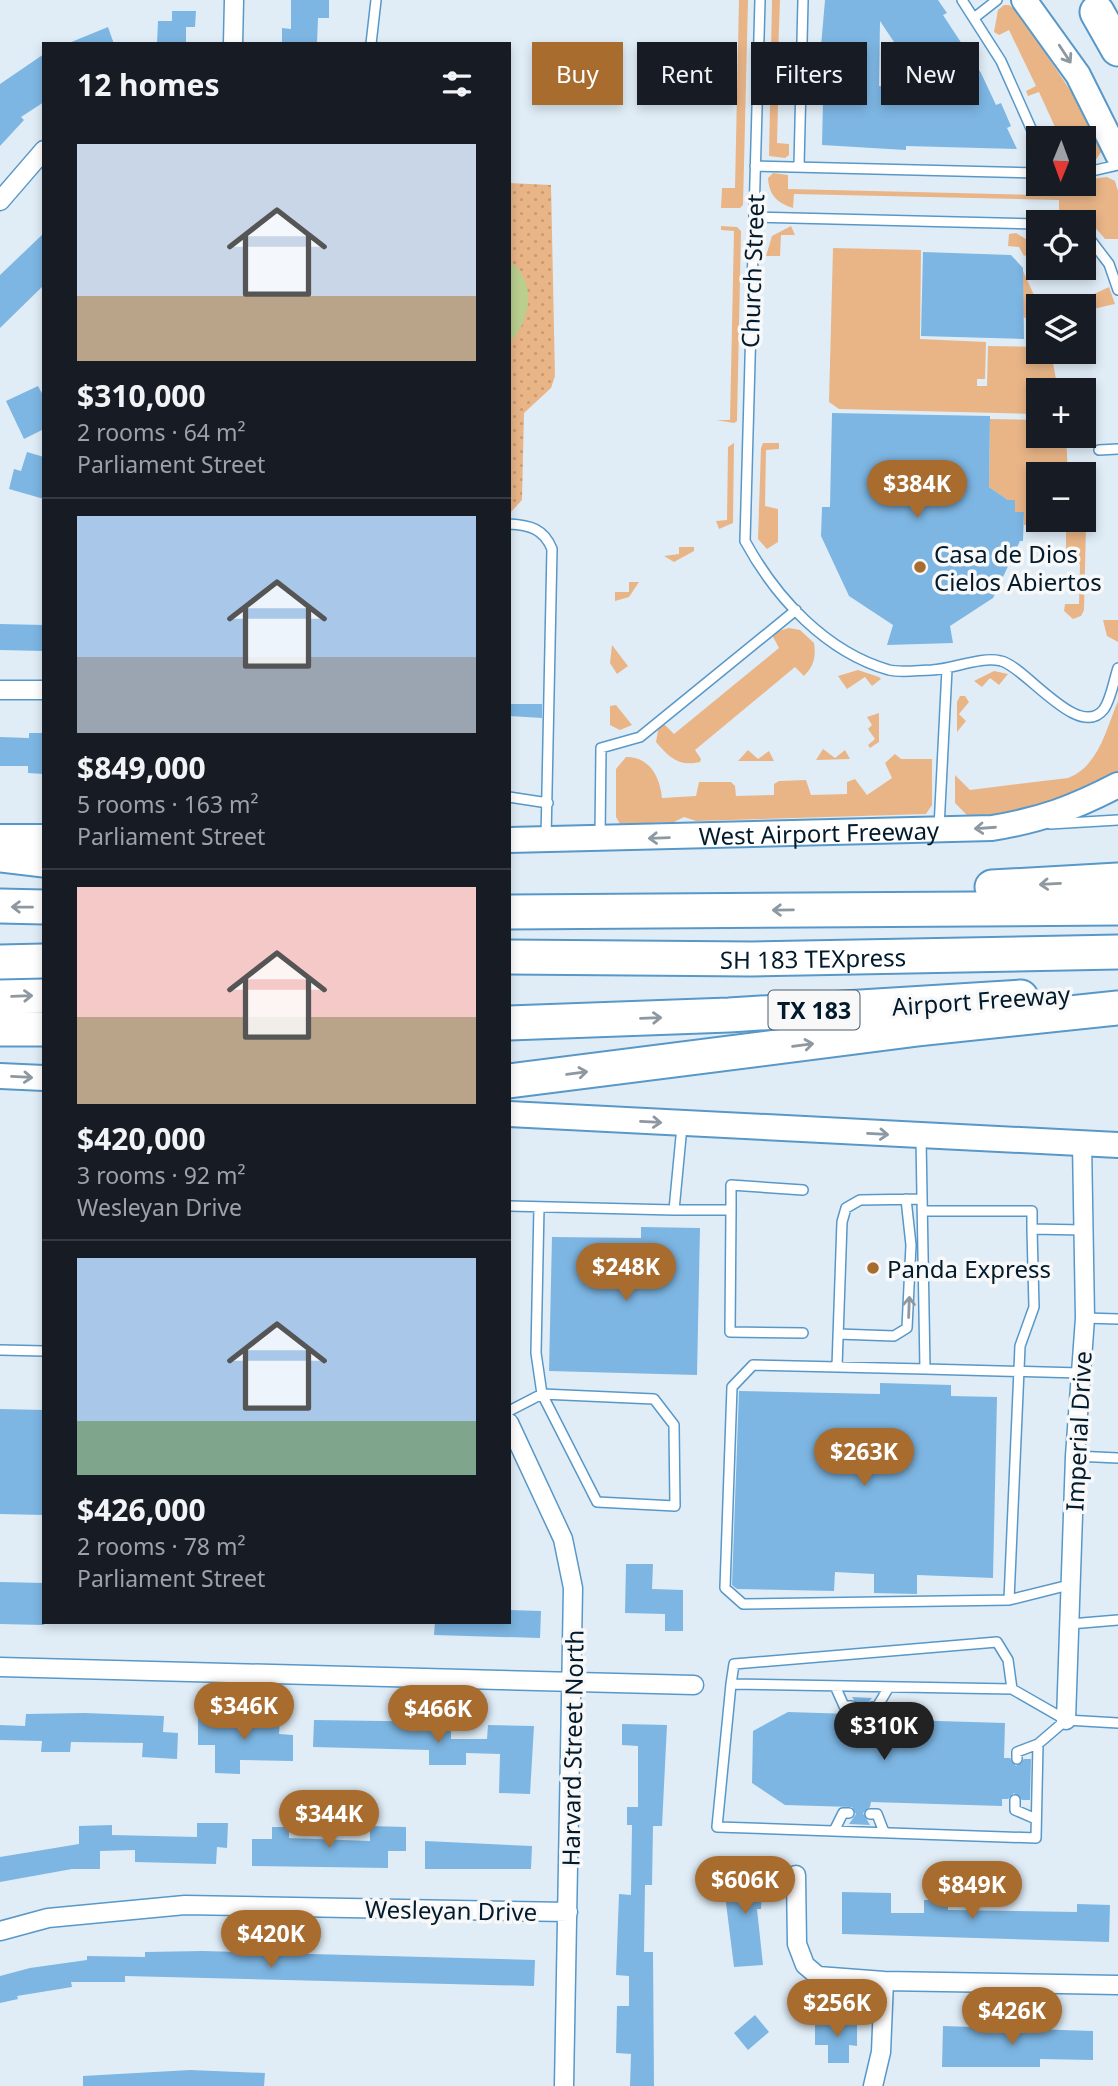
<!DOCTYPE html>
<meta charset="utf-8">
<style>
body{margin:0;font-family:"Noto Sans",sans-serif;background:#242831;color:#f1f3f6;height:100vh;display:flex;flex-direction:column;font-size:26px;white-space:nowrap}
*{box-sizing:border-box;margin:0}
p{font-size:23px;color:#9ea1a6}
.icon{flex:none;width:38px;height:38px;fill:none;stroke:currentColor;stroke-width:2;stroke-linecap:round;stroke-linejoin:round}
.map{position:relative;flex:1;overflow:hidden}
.panel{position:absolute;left:42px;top:42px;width:469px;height:1582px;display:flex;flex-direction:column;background:#171b24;border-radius:0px;box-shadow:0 4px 10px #0003}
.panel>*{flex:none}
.top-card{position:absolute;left:532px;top:42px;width:480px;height:63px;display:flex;gap:14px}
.needle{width:46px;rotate:181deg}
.controls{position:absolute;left:1026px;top:126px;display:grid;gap:14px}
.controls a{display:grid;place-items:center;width:70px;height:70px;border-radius:0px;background:#171b24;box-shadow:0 4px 10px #0003;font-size:35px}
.price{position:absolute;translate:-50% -60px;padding:0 16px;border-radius:24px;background:#a86c2f;color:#fff;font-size:23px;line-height:46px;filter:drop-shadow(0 2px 4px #0008)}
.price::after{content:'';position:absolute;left:50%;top:42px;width:21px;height:16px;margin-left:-10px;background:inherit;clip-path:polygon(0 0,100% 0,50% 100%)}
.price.active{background:#222;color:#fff}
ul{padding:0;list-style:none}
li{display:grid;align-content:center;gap:14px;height:371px;padding:0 35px}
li+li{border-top:2px solid #363941}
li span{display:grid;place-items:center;height:217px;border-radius:0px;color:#555}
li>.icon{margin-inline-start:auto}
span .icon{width:126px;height:126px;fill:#fffc;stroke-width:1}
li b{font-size:30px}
h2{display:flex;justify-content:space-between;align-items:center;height:84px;padding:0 35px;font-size:30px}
.chip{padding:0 24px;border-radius:0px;background:#171b24;box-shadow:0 4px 10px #0003;font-size:24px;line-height:63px}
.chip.active{background:#a86c2f;color:#fff}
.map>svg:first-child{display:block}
.grass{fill:#e9b587}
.park{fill:url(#park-dots)}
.water{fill:#bace8e}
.building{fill:#7db6e3;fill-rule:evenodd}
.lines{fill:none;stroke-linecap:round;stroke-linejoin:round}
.lane-casing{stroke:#5898c8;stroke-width:12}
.street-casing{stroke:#5898c8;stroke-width:21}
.secondary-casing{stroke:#5898c8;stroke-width:28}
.highway-casing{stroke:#5898c8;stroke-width:37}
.lane{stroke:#fff;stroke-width:9}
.street{stroke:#fff;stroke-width:18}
.secondary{stroke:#fff;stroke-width:24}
.highway{stroke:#fff;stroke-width:33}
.oneway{stroke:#8d98a0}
.poi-dot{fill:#a86c2f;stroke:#f8f8f8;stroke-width:2.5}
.labels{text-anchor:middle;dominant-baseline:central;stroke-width:7;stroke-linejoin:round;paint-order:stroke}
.shield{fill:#f8f8f8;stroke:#4b5d69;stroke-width:2}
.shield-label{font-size:23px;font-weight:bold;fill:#011a2c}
.street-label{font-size:24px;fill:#011a2c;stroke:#f8f8f8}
.poi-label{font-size:24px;fill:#011a2c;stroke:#f8f8f8;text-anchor:start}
</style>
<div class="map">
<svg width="1118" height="2086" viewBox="0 0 1118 2086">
<defs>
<pattern id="park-dots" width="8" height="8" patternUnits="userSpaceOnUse" patternTransform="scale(1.75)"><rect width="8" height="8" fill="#e9b587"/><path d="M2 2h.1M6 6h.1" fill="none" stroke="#c69b75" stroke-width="1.8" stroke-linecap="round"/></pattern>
</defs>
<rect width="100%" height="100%" fill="#e0edf7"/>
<path class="grass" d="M739 0H748L743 205 740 208H721L722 188H735Z
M772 0H780L778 56 792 57V65H779L777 143 789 144V155L785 158 769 156Z
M1004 5H1009L1018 12 1072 93 1102 151 1094 162 1083 163V138H1060L1039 92 1028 96 1026 91 1036 86 1009 30 999 35 994 32 998 10Z
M773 173 788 175V189L1038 195 1039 184H1083V180L1107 177 1115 181 1118 191V239H1105C1091 221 1081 216 1059 215V200L794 194 793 208C777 203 769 195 768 178Z
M721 226 737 227 741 231 737 421 734 423 716 420H730L734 231 721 230Z
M791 226 795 235H781L780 256H766L772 236Z
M1016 233 1029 241 1035 251 1024 256 1019 247 1008 246 1009 234Z
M833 248 921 250 920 339 986 342 985 379H977V386H987L988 346 1038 347V352H1051L1058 390H1038V414L839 409 829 402Z
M1023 271 1039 306 1038 318H1025L1022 315Z
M1109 287 1115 304 1084 311 1081 300Z
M990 419 1038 420V436H1066L1068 474H1038V520H1048L1047 526 1024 525V512H1015V500H1008L989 487Z
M734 443 733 523 719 529 716 521 727 520 728 447Z
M779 443V449L766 450 765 506 778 509V542L767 549 758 539 761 448 763 443Z
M1079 520 1086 526 1084 610 1081 616 1073 619 1064 611 1065 604H1079L1080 564 1066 563V526Z
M679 547H694V551L674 562 664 556 679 554Z
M629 582H639L629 597 615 601V592H629Z
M1103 620H1118V642L1107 636Z
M789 628 800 630 814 643C816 657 814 666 804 676L795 667 695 750 701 759 700 762C678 767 669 757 656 742L659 725 664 724 674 734 779 648 771 633Z
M612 645 628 666 617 674 610 663Z
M858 670 879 677 881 679 872 686 865 677 847 689 838 676Z
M994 671 1008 674 999 685 990 678 982 687 974 681Z
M960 696H965L969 702 959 714 966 721 957 732V702Z
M1118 701V775L1030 814 967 815 955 803V775L970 790 1068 778C1099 766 1106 729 1118 701Z
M616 705 632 725 620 730 610 725V706Z
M879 713V742L870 748 868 745 875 739 868 729 872 725 867 717Z
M823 749 835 758 845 750 850 759 816 760Z
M748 750 758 759 769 751 774 761H738Z
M895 754 901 759H932V805L926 814 696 821 684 817 674 822 620 824 616 817V769L626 757C650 757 660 777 662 798L696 796 699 782H731L735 786 736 796 774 795V784L779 781 806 780 811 795 847 794V782L855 779 867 795 892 778 885 763Z"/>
<path class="park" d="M509 183 551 185 555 376 551 388 524 413 522 500 510 513Z"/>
<path class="water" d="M509 261C537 279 532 321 509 343Z"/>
<path class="building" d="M291 0H329V18H318L317 44H282V28L291 29Z
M825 0H938L947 13 943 15 981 73 996 105 1001 103 1011 126 1007 128 1017 149 906 146V150L822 145 824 58H820ZM880 21 924 87 879 86Z
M172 11H196L195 27H186V44H157L158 21H172Z
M108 27 114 44H69V43Z
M44 54V102L21 117 24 120 0 146V84Z
M44 233V285L0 328V275Z
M923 252 1011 255 1023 268 1024 339 921 336Z
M38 386 44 397V429L24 439 6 401Z
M832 413 990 416 989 487 1008 500H1015V512H1024L1023 541H1020L993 598 950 626 953 643 887 645 893 625 849 596 821 536 822 507H830Z
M27 452 44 457V499L9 489 14 469 21 471Z
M0 624 44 625V651L0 650Z
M509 704H542V718L509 716Z
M29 733H44V774L28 773V766H0V737L29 738Z
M641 1227 700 1228 697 1375 549 1371 552 1237 641 1238Z
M880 1383 951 1385V1396L997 1397 993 1578 917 1575V1594L874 1593V1574L835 1572 834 1591 737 1589 732 1585 739 1391 880 1394Z
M0 1409 44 1410V1515L0 1514Z
M626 1564H653L652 1589 683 1590V1631H665V1614L625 1613Z
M0 1582 44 1583V1625L0 1624Z
M509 1610 541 1611 540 1638 434 1635 435 1622H509Z
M852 1697 872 1698 865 1706 871 1719 1005 1723 1004 1758H1010L1016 1766 1024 1759H1031L1030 1800H1022L1014 1793 1008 1799H1002V1806L871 1802 870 1807 863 1813 870 1825 849 1824 856 1814 852 1807 785 1805 752 1783 753 1731 788 1712 851 1714 859 1707Z
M84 1713 164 1716 163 1732 178 1733 177 1759 142 1757 143 1743 71 1742 70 1752H41L42 1741 0 1740V1725L25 1726 26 1714Z
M198 1718 280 1719 279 1734 293 1735V1761L240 1760V1774L215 1773V1745H198Z
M314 1720 451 1722V1739H487L488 1725 534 1726 530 1794 499 1793 500 1754 466 1753V1765H429V1750L313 1747Z
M622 1724 667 1725 662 1826H653L652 1885H645L644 1952H653L654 2086H630L631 2054 616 2053 617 2006H629V1976L616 1975 619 1894 631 1895 632 1825H627V1807H638V1746L622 1745Z
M197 1823H228L227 1848 217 1847 216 1864 135 1862V1850L100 1851V1869H72L0 1882V1857L79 1844V1826L112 1825V1835L197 1837Z
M370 1826 406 1827V1851H388V1868L252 1866V1839H272V1827H289V1838L370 1841Z
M425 1841 532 1846 531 1869H425Z
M733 1867 763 1868 761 1909H757L763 1965 734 1967 724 1887H733Z
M842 1892 891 1893V1913H924V1900H948V1910L1077 1912V1904L1110 1905 1109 1942 842 1934Z
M203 1951 535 1960 534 1986 125 1976V1982H71L72 1987 17 1996 18 1999 0 2003V1976L30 1968 87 1960V1956L145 1957V1952Z
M755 2015 769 2032 748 2050 734 2033Z
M815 2021H857V2046L849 2045V2063H828V2045H815Z
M943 2026 1093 2031V2060L1040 2059V2067H942Z
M190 2070 265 2073 264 2086H83V2076Z"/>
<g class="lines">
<defs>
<path id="lane" d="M760 0 745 541C776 598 826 652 889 670 902 673 919 670 932 670 953 669 981 656 1001 661 1025 666 1079 742 1104 709 1111 699 1114 680 1118 668
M962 0 1001 61 1038 144
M974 18 997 0
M371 44 376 0
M755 166 1038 173
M799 166 803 0
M1083 173 1118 165
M754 217 1038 224
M1083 230 1109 264 1118 290
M1099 450 1118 449
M509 524C530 525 544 529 552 549L546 839
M509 797 548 803
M1050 824 1118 820
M939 828 947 669
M600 837 601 748 640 737 796 610
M921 1138 925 1369 753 1365 732 1387 725 1588 743 1604 1009 1600 1073 1584
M509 1206 674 1210 682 1126
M674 1210H731V1185L803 1190
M731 1210 730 1332 803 1333
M923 1211H1032V1229L1083 1230
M1085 1318 1118 1319
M838 1334 894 1336 907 1328 911 1245 906 1199
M0 1350 44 1351
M837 1367 842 1222 846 1208 860 1200 922 1199
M925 1369 1080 1373
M542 1394 654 1399 674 1425 675 1506 597 1502Z
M509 1411 542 1394 536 1353 539 1207
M1075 1456 1118 1458
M1009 1600 1020 1346 1034 1307 1032 1229
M1070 1624 1118 1620
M731 1684 734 1664 997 1642 1008 1660 1012 1689
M835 1686 844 1706H852
M872 1707H877L889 1687
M1066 1720 1038 1744 1036 1838 717 1827 731 1684 1012 1689 1066 1720 1118 1723
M1017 1759V1752L1038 1744
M1015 1800V1810L1036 1819
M870 1814H877L884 1832
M834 1831 843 1813H849"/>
<path id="street" d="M233 44 234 0
M0 201 44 150
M0 690H44
M509 1423 563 1539 573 1588 564 2086
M0 1667 694 1685
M1066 1720 1075 1456 1085 1318 1082 1143
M796 1875 797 1944 805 1965 818 1976 884 1981 1118 1985
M0 1931 48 1918 185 1905 568 1912
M873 2086 881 2052 884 1981"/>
<g id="secondary">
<path d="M1024 0 1078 75 1118 155"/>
<path d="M0 837H44"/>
<path id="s1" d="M509 840 992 828C1041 820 1074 808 1118 785"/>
<path d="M0 1076 44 1078"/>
<path d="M509 1114 1118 1145"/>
</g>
<g id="highway">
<path d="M1097 12 1118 49"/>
<path d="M0 855 44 860"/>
<path d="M992 887 1118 880"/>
<path d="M0 906 44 907"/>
<path d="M509 912 1118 908"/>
<path id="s2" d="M509 957 752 959 1118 952"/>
<path d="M0 962 44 961"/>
<path d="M0 997 44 996"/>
<path d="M509 1023 729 1015 1021 997"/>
<path d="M0 1029H44"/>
<path d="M509 1081 918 1029 1118 1008"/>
</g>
</defs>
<use href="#lane" class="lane-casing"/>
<use href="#street" class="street-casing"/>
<use href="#secondary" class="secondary-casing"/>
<use href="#highway" class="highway-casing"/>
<use href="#lane" class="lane"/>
<use href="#street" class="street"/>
<use href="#secondary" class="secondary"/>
<use href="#highway" class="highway"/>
</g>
<defs><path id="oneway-shaft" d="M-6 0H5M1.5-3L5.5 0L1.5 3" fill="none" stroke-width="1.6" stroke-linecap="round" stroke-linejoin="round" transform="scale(1.75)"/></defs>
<g class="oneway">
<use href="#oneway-shaft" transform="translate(1065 54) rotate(57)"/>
<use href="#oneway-shaft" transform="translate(985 828) rotate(176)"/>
<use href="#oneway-shaft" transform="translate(659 838) rotate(178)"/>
<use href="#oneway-shaft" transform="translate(1050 884) rotate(177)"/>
<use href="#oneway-shaft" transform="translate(22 907) rotate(-179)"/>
<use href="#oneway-shaft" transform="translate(783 910) rotate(179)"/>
<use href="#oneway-shaft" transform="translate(22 996) rotate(-2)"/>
<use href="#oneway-shaft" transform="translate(651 1018) rotate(-2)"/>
<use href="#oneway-shaft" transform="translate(803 1045) rotate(-7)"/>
<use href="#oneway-shaft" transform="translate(577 1073) rotate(-8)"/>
<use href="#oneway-shaft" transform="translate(22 1077) rotate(3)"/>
<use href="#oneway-shaft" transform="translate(651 1122) rotate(3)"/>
<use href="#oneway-shaft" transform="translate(878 1134) rotate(3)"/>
<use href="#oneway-shaft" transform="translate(909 1307) rotate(-88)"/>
</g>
<g class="poi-dot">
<circle cx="920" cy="567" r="7"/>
<circle cx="873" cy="1268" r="7"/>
</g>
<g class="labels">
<rect class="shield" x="768.5" y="990.5" width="91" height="39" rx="5"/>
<g class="shield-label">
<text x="814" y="1010">TX 183</text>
</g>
<g class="street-label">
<text transform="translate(752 271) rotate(-88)">Church Street</text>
<text stroke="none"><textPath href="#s1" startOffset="310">West Airport Freeway</textPath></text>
<text stroke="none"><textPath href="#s2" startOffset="304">SH 183 TEXpress</textPath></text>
<text transform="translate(981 1000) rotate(-4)">Airport Freeway</text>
<text transform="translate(1078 1431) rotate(-87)">Imperial Drive</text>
<text transform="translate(572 1748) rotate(-89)">Harvard Street North</text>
<text transform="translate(451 1910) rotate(1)">Wesleyan Drive</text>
</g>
<g class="poi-label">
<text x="934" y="553">Casa de Dios<tspan x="934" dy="28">Cielos Abiertos</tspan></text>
<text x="887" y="1268">Panda Express</text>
</g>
</g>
</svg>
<div class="controls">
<a><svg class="needle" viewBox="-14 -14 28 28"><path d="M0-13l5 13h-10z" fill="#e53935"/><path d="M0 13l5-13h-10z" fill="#9ea1a6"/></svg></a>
<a><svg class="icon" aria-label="locate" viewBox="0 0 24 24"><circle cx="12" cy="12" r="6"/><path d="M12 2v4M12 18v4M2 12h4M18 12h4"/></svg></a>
<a><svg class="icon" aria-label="layers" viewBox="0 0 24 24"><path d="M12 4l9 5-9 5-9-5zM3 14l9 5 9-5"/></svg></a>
<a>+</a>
<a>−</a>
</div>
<b class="price" style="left:917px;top:520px">$384K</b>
<b class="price" style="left:626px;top:1303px">$248K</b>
<b class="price" style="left:864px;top:1488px">$263K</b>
<b class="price" style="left:244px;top:1742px">$346K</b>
<b class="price" style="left:438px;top:1745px">$466K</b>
<b class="price active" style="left:884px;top:1762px">$310K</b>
<b class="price" style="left:329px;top:1850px">$344K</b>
<b class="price" style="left:745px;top:1916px">$606K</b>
<b class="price" style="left:972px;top:1921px">$849K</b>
<b class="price" style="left:271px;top:1970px">$420K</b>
<b class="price" style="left:837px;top:2039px">$256K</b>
<b class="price" style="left:1012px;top:2047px">$426K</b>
<div class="top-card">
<a class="chip active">Buy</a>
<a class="chip">Rent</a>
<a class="chip">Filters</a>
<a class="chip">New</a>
</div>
<section class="panel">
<h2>12 homes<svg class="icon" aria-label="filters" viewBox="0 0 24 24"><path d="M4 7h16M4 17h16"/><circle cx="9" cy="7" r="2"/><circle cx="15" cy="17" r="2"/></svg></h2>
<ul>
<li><span style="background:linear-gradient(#c9d6e8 70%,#b9a48a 0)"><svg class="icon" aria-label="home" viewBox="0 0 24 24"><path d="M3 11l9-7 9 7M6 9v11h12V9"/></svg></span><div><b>$310,000</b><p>2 rooms · 64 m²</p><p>Parliament Street</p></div></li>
<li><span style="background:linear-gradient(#a9c7e8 65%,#9aa5b1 0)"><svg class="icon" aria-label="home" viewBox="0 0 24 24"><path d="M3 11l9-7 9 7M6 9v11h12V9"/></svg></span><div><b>$849,000</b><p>5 rooms · 163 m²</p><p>Parliament Street</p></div></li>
<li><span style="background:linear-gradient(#f6c9c9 60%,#b9a48a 0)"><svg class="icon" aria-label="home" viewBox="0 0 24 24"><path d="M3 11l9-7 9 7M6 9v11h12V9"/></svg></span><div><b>$420,000</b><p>3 rooms · 92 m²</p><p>Wesleyan Drive</p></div></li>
<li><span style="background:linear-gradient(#a9c7e8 75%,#7fa58c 0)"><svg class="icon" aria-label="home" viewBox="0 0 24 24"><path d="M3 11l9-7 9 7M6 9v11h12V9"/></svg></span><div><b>$426,000</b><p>2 rooms · 78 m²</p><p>Parliament Street</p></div></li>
</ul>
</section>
</div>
